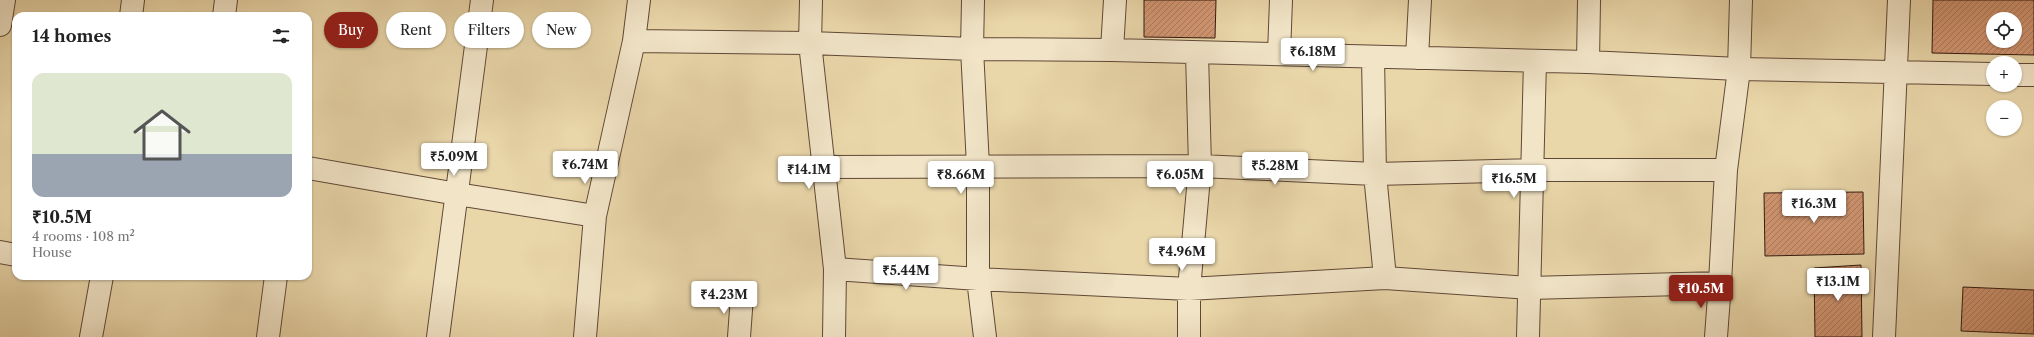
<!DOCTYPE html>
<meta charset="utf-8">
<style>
body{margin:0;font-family:"Libre Caslon Text",serif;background:#f6f6f6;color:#222;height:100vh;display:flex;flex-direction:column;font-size:15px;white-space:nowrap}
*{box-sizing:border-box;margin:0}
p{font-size:13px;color:#767676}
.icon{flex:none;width:22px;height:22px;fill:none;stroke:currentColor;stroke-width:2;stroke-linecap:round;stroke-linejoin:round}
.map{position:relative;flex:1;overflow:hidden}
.sheet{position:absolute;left:12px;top:12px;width:300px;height:268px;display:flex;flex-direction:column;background:#fff;border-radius:12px;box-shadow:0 1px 3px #0004}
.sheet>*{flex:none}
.top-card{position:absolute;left:324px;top:12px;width:380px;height:36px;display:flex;gap:8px}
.tools{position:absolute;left:1986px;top:12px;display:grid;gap:8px}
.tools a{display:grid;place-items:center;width:36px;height:36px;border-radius:50%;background:#fff;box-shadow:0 1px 3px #0004;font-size:20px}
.price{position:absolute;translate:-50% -34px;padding:0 9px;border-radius:4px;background:#fff;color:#222;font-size:13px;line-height:26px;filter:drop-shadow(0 1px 2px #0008)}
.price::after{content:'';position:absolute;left:50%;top:24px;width:12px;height:9px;margin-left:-6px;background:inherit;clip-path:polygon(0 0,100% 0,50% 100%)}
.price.current{background:#8f2418;color:#fff}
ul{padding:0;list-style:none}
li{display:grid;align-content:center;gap:8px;height:212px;padding:0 20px}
li span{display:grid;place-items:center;height:124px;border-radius:12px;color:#555}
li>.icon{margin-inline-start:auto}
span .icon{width:72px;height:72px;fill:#fffc;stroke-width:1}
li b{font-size:17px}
h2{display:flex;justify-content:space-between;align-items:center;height:48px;padding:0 20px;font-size:17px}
.pill{padding:0 14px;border-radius:18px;background:#fff;box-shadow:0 1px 3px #0004;font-size:14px;line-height:36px}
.pill.current{background:#8f2418;color:#fff}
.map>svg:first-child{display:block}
.building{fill:url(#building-hatch);stroke:#32190f;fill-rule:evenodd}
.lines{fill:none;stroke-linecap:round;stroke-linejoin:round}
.minor-casing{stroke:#604836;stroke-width:24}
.minor{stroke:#f1e4c7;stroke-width:22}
</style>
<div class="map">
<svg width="2034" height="337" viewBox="0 0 2034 337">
<defs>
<pattern id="building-hatch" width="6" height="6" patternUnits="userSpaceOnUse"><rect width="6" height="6" fill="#d29673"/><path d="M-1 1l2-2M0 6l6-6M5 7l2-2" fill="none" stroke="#ab7a5d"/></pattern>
</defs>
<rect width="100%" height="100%" fill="#e9d6a9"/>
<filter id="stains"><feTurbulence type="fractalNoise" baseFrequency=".005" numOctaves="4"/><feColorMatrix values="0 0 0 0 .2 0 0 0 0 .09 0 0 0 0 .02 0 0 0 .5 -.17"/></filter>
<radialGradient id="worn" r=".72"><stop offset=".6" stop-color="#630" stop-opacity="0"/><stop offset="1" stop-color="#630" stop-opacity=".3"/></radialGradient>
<path class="building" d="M1144 0H1216L1215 38 1144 37Z
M1933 0H2034V55L1932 53ZM1993 19H2015V41H1993Z
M1863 192 1864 254 1765 256 1764 193Z
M1861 265 1862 337H1815L1814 268Z
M1963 287 2034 290V334L1961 331Z"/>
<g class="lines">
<defs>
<path id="minor" d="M811 0 810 43 835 269 834 337
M973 0 972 49 978 166V279L985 337
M131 16 133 0
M224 16 226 0
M0 25 4 0
M634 41 810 43 972 49 1112 50 1588 62 1739 69 1993 74
M1112 50 1115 0
M1279 54 1281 0
M1373 57 1375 174 1385 278 1529 288 1720 283 1726 170 1739 69 1741 0
M1417 58 1420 0
M1588 62 1589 0
M2015 75H2034
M824 167 1200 166 1375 174 1532 170H1726
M308 168 457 194 595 216
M0 252 16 255
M835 269 978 279 1189 289 1385 278
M91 337 102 276
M268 337 276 276
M438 337 482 0
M585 337 595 216 634 41 639 0
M739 337 742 296
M1189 337V289L1200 166 1197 53
M1528 337 1535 61
M1716 337 1720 283
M1884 337 1899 0"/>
</defs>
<use href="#minor" class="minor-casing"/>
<use href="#minor" class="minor"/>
</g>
<rect width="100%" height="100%" filter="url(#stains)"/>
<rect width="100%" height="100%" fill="url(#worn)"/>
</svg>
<div class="tools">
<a><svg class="icon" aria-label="locate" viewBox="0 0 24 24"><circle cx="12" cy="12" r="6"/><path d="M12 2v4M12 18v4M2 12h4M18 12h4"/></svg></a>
<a>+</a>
<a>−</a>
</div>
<b class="price" style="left:1313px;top:72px">₹6.18M</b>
<b class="price" style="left:454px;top:177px">₹5.09M</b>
<b class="price" style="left:585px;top:185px">₹6.74M</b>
<b class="price" style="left:1275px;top:186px">₹5.28M</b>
<b class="price" style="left:809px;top:190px">₹14.1M</b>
<b class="price" style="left:961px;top:195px">₹8.66M</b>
<b class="price" style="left:1180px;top:195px">₹6.05M</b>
<b class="price" style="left:1514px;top:199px">₹16.5M</b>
<b class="price" style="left:1814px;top:224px">₹16.3M</b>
<b class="price" style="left:1182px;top:272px">₹4.96M</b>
<b class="price" style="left:906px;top:291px">₹5.44M</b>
<b class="price" style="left:1838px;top:302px">₹13.1M</b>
<b class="price current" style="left:1701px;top:309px">₹10.5M</b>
<b class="price" style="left:724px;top:315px">₹4.23M</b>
<div class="top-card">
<a class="pill current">Buy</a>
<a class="pill">Rent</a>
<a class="pill">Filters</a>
<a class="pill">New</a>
</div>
<section class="sheet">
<h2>14 homes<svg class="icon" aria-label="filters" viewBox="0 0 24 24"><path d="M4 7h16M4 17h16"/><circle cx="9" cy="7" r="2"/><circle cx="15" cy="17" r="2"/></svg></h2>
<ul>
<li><span style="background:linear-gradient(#dfe7d0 65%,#9aa5b1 0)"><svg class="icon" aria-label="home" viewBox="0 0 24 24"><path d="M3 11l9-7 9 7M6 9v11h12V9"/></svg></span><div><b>₹10.5M</b><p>4 rooms · 108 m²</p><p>House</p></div></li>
</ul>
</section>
</div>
